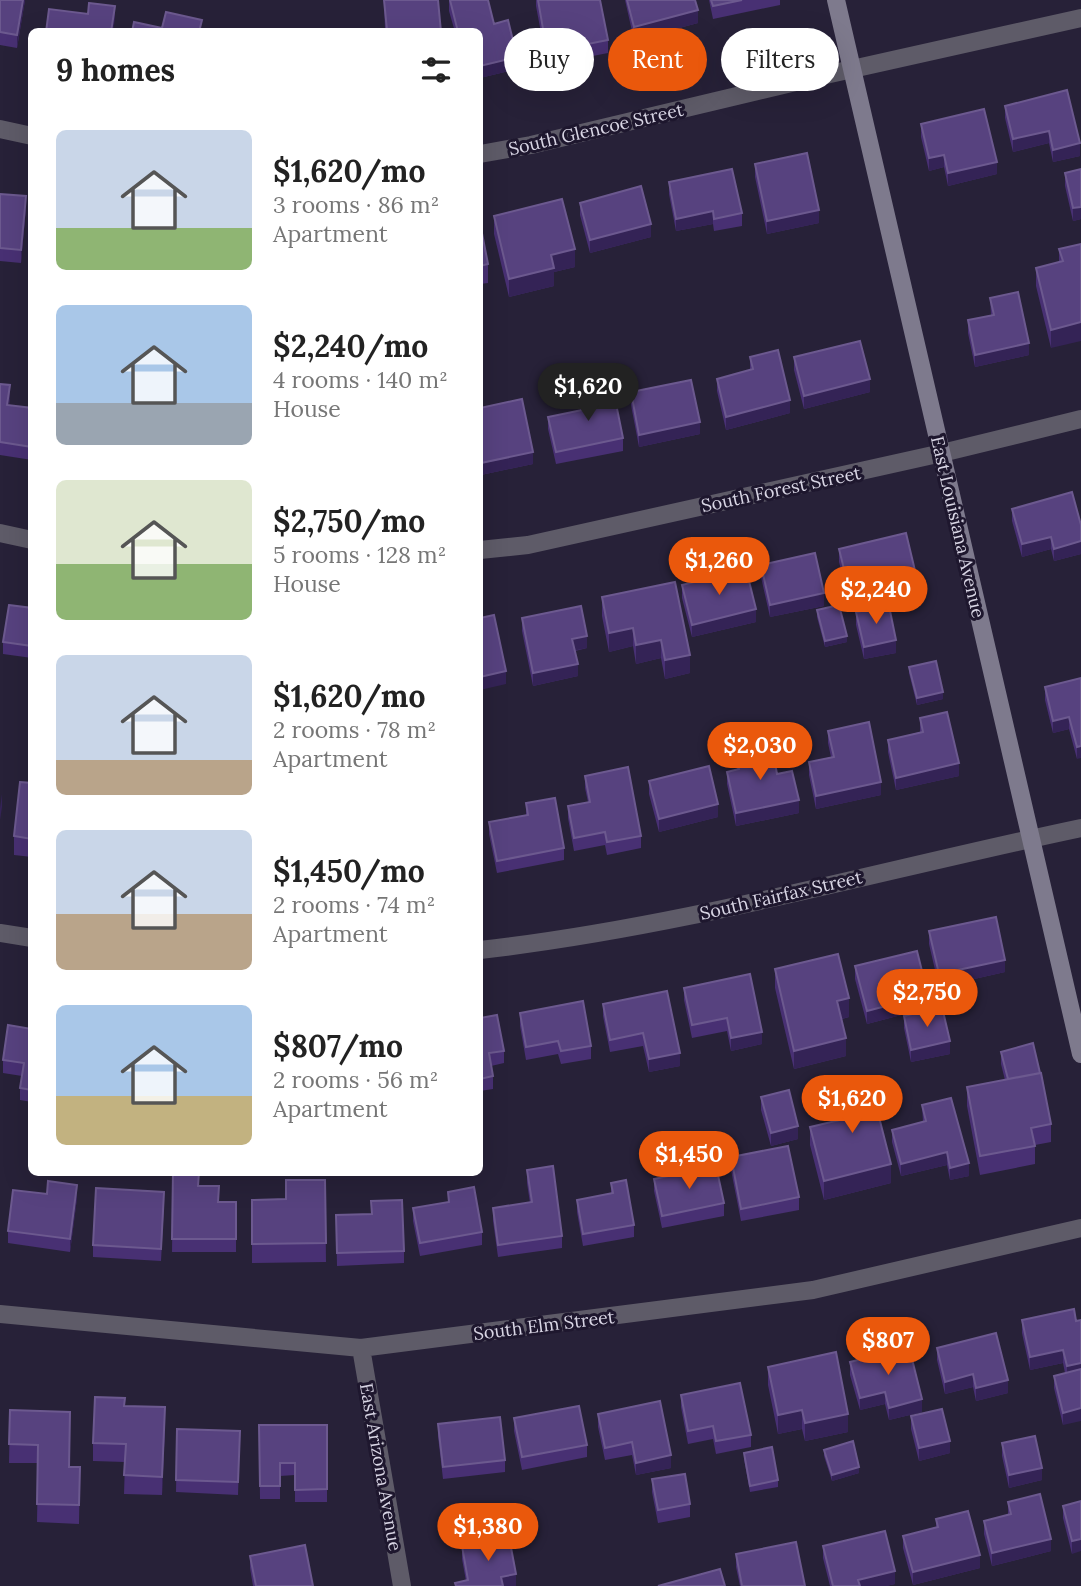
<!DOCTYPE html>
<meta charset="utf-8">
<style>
body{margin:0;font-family:Lora,serif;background:#f6f6f6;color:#222;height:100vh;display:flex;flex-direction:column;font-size:26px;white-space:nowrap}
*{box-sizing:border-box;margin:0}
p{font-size:23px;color:#767676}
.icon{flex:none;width:38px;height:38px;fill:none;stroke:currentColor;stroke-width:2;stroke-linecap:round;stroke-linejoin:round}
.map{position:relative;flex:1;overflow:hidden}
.side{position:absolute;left:28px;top:28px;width:455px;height:1148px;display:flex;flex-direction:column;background:#fff;border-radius:10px;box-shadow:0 7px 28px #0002}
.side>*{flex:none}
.top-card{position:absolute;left:504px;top:28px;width:471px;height:63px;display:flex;gap:14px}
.price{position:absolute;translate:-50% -60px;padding:0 16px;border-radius:24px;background:#ea580c;color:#fff;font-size:23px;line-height:46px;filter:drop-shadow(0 2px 4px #0008)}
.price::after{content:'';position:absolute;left:50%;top:42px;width:21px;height:16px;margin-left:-10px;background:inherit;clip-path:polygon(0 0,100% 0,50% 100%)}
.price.current{background:#222;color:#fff}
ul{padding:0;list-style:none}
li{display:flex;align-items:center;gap:21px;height:175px;padding:0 28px}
li span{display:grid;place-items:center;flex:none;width:196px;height:140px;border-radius:10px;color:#555}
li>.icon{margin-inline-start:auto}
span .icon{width:84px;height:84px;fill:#fffc;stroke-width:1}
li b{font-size:30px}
h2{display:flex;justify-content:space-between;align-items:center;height:84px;padding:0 28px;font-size:30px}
.tag{padding:0 24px;border-radius:32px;background:#fff;box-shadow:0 7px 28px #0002;font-size:24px;line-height:63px}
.tag.current{background:#ea580c;color:#fff}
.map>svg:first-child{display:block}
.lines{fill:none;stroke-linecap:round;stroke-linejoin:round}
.street{stroke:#5e5b68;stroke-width:18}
.secondary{stroke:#7e7a8d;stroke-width:18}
.wall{fill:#483073}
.shaded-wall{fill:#342356}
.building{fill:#57427f;stroke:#6c598f;stroke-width:2}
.labels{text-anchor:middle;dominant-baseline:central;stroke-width:6;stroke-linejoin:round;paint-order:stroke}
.street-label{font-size:18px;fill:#d8d5e4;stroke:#1e172e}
</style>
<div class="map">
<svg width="1081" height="1586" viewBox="0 0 1081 1586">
<rect width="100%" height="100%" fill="#272138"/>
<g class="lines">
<path class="street" d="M0 129 32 136
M480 154 531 145 821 76 1081 18
M0 533 32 540
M480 550 528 545 942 453 1081 419
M0 933 32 938
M480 950C683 927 881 870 1081 828
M0 1314 361 1348 813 1290 1081 1228
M361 1348 402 1586"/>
<path class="secondary" d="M836 0 1081 1054"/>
</g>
<path class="wall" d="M0 0H25L17 48 0 45Z
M384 0 441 32 385 30Z
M449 0 494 24 517 69 480 78V32H455L449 11Z
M536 0H591L608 40V53L547 65 536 6Z
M625 0H695L698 23 634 40Z
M709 0H780V5L713 19Z
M1067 90 1080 156 1053 162 1049 143 1013 152 1005 118V106Z
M921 124 997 174 948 186 944 167 929 171 921 137Z
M755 164 819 223 767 234 755 177Z
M1081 169V219L1073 221 1065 186V173Z
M669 182 742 213V226L714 231 713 224 676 231 669 194Z
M0 194 26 208 21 263 0 261Z
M580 203 651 237 590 253 580 215Z
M494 216 575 267 554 272V286L509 297 494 234Z
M480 223 488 264V283L480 284Z
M1081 244 1051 348 1036 286V268L1059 262V249Z
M990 298 1029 355 975 367 968 333V320L991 315Z
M750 357 790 413 726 430 717 391V379L750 370Z
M794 357 870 392 804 409 794 370Z
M0 384 10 398 9 405 32 408V460L0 455Z
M631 392 700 434 639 447 631 405Z
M579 396 623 438V451L556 464 548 429V417L580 410Z
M480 408 533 464 481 475 480 468Z
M1012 509 1081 525V554L1054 561 1051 549 1022 557 1012 521Z
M839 549 917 591 884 599 882 589 848 597 839 562Z
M761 565 824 606 770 617 761 577Z
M675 582 690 673 665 679 661 658 636 664 633 646 609 652 602 616V597Z
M682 585 756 622 692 637 682 598Z
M32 608V658L3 654V642Z
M817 610 847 642 825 647 817 617Z
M856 612 896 653 864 659 856 625Z
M522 618 587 648 575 651 578 676 533 686 522 631Z
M909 667 943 699 917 705 909 673Z
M1081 678 1077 759 1069 729 1053 733 1045 700V687Z
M920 718 959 776 896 790 888 752V740L920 732Z
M828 731 881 795 816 809 809 775V762L831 757 828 743Z
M736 754 799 813 736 826 727 784V772L737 770Z
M585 776 641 836V848L607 855 605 845 574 851 568 818V806L588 802 585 788Z
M649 781 718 817 659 832 649 794Z
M32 783V857L14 855V836Z
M526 803 564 848V860L497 873 489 834V822L526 815Z
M929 931 1005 972 939 987 929 944Z
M855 966 928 1008 867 1024 855 979Z
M775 969 849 1017 842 1019 846 1056 794 1069 775 988Z
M684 988 762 1044 731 1051 727 1031 692 1038 684 1000Z
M667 991 680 1066 649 1072 643 1046 610 1052 603 1016V1004Z
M520 1013 591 1046V1059L561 1064 558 1054 526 1060 520 1026Z
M904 1016 950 1054 911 1062 904 1028Z
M480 1018 504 1051V1063L491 1066 493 1076V1089L480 1091Z
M32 1029V1102L20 1100V1088L22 1076 3 1073V1060Z
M1001 1052 1051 1124V1142L1035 1145V1164L980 1175 967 1106V1087L1005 1080 1001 1064Z
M836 1087 891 1183 824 1200 810 1145V1127L839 1120 836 1105Z
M761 1097 798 1139 771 1146 761 1110Z
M922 1105 969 1176 950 1180 947 1165 901 1176 892 1142V1130L923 1122Z
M731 1157 799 1197V1210L741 1221 731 1170Z
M527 1170 562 1236V1248L498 1257 493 1221V1208L530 1203 527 1183Z
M173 1172 199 1186 219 1202H236V1252H172Z
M654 1179 724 1203V1216L662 1228 654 1191Z
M325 1180 326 1262 252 1263V1200L286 1199Z
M611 1183 634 1225V1237L583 1246 577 1212V1200L611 1194Z
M448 1192 482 1232V1245L420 1256 413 1221V1208L448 1202Z
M77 1198 70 1252 8 1243V1231Z
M164 1205 161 1261 93 1257V1245Z
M336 1215 404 1251V1263L337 1266Z
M1074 1309 1063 1425 1054 1388V1376L1065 1373 1063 1363 1030 1370 1022 1333V1320Z
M937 1348 1008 1393 976 1401 973 1387 945 1394 937 1360Z
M850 1362 922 1412 889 1420 885 1404 860 1410 850 1375Z
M768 1367 848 1432 805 1441 802 1429 778 1434 768 1385Z
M681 1395 751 1435V1447L716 1454 713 1439 688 1444 681 1407Z
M125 1406 165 1426 162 1495 124 1494 125 1462 93 1461V1443Z
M10 1410 69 1467H80L79 1524 37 1522 38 1463H9Z
M598 1414 671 1468 636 1475 632 1455 605 1460 598 1427Z
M911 1416 950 1453 919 1461 911 1429Z
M514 1418 587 1445V1457L522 1470 514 1431Z
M438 1424 505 1460V1472L443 1479 438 1436Z
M259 1425H327V1502H295V1475L280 1476V1499H260Z
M177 1429 240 1431 238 1495 176 1492Z
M1002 1443 1042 1480 1009 1488 1002 1456Z
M824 1450 859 1473 832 1481 824 1456Z
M744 1453 778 1480V1487L750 1492 744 1459Z
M652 1479 690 1504V1517L658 1523 652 1492Z
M1081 1501 1072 1554 1063 1518V1506Z
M1008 1502 1051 1551 992 1566 984 1534V1521L1008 1515Z
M936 1519 980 1568 913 1585 903 1548V1536L936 1527Z
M462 1546 516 1586H455V1583L466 1581 462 1559Z
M823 1546 895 1584 886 1586H830L823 1558Z
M736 1554 805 1586H740L736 1567Z
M250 1556 313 1586H253L250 1568Z"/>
<path class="shaded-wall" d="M23 0H25L17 48V35Z
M115 6V19L113 32H111Z
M698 10V23L634 40V27Z
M517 57V69L480 78V66Z
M1049 131V143L1013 152V139Z
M1080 143V156L1053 162V150Z
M944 155V167L929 171V158Z
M997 162V174L948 186V173Z
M26 196V208L21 263V250Z
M1081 207V219L1073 221V208Z
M819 210V223L767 234V221Z
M713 211V224L676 231V219Z
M651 224V237L590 253V240Z
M575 249V267L554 272V286L509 297V279L551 255Z
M1081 322V341L1051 348V330Z
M1029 343V355L975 367V355Z
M870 379V392L804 409V396Z
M10 385V398L7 417V405Z
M790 400V413L726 430V417Z
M700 422V434L639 447V435Z
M533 452V464L481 475V463Z
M1051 537V549L1022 557V544Z
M1081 541V554L1054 561V549Z
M882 576V589L848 597V585Z
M917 579V591L884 599V586Z
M824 593V606L770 617V605Z
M756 609V622L692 637V625Z
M633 628V646L609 652V633Z
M587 636V648L572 651V639Z
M847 636V642L825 647V641Z
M661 640V658L636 664V645Z
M896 640V653L864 659V647Z
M690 655V673L665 679V660Z
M578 664V676L533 686V673Z
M506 671V684L480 690V677Z
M943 692V699L917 705V698Z
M1069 717V729L1053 733V721Z
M1081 746V758L1077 759V747Z
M959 763V776L896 790V778Z
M881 782V795L816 809V796Z
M2 794V807L0 820V808Z
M799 800V813L736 826V813Z
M718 804V817L659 832V819Z
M1005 960V972L939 987V974Z
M928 995V1008L867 1024V1011Z
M849 998V1017L837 1020V1001Z
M762 1032V1044L731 1051V1038Z
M846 1038V1056L794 1069V1051Z
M950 1041V1054L911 1062V1050Z
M680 1053V1066L649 1072V1059Z
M798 1126V1139L771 1146V1133Z
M947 1152V1165L901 1176V1164Z
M969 1163V1176L950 1180V1168Z
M891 1164V1183L824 1200V1181Z
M77 1185V1198L70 1252V1239Z
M1063 1350V1363L1030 1370V1357Z
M1081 1363V1376L1067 1379V1366Z
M973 1374V1387L945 1394V1382Z
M1008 1380V1393L976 1401V1388Z
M885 1392V1404L860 1410V1398Z
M922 1399V1412L889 1420V1408Z
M165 1407V1426L162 1495V1477Z
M1081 1408V1421L1063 1425V1413Z
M802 1410V1429L778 1434V1415Z
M848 1414V1432L805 1441V1423Z
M950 1441V1453L919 1461V1448Z
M671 1455V1468L636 1475V1463Z
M859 1467V1473L832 1481V1475Z
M1042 1468V1480L1009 1488V1475Z
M1051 1539V1551L992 1566V1553Z
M1081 1539V1551L1072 1554V1541Z
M980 1555V1568L913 1585V1572Z
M895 1571V1584L886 1586H858V1580Z
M516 1574V1586H501V1577Z"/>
<path class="building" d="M0 0H23L17 35 0 32Z
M384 0H438L441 32H380L387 30Z
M450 0H488L494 24 508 20 517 57 480 66V32H458Z
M538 0H600L608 40 547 52Z
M627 0H695L698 10 634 27Z
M711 0H742L713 6Z
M89 3 115 6 111 32H46L49 9 88 14Z
M166 12 202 20 199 32H132L134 22 162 28Z
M1067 90 1080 143 1053 150 1049 131 1013 139 1005 106Z
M984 109 997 162 948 173 944 155 929 158 921 124Z
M807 153 819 210 767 221 755 164Z
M732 169 742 213 714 219 713 211 676 219 669 182Z
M1081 169V207L1073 208 1065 173Z
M641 186 651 224 590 240 580 203Z
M0 194 26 196 21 250 0 248Z
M562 199 575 249 551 255 554 268 509 279 494 216Z
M480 223 488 264 480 266Z
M1081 244V322L1051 330 1036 268 1063 261 1059 249Z
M1018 292 1029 343 975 355 968 320 994 315 990 298Z
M860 341 870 379 804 396 794 357Z
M778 350 790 400 726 417 717 379 753 369 750 357Z
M691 380 700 422 639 435 631 392Z
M0 384 10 385 7 405 32 408V447L0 442Z
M613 389 623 438 556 452 548 417 582 410 579 396Z
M522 399 533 452 481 463 480 455V408Z
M1072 492 1081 525V541L1054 549 1051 537 1022 544 1012 509Z
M906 533 917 579 884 586 882 576 848 585 839 549Z
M815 553 824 593 770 605 761 565Z
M746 569 756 609 692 625 682 585Z
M675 582 690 655 665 660 661 640 636 645 633 628 609 633 602 597Z
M9 605 32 608V646L3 642Z
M839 605 847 636 825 641 817 610Z
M581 606 587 636 572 639 578 664 533 673 522 618Z
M889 606 896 640 864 647 856 612Z
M494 615 506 671 480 677V618Z
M936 661 943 692 917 698 909 667Z
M1081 678V746L1077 747 1069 717 1053 721 1045 687Z
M947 712 959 763 896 778 888 740 923 732 920 718Z
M869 722 881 782 816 796 809 762 834 757 828 731Z
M772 747 777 774 792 771 799 800 736 813 727 772 739 769 736 754Z
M709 766 718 804 659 819 649 781Z
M628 767 641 836 607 842 605 832 574 838 568 806 590 802 585 776Z
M20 782 32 783V839L14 836Z
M555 798 564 848 497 861 489 822 528 815 526 803Z
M996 917 1005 960 939 974 929 931Z
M917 951 928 995 867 1011 855 966Z
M838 954 849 998 837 1001 846 1038 794 1051 775 969Z
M750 974 762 1032 731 1038 727 1018 692 1025 684 988Z
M667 991 680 1053 649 1059 643 1033 610 1040 603 1004Z
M583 1001 591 1046 561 1051 558 1041 526 1047 520 1013Z
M942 1007 950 1041 911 1050 904 1016Z
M497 1015 504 1051 489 1053 493 1076 480 1079V1018Z
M8 1025 32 1029V1090L20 1088 24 1063 3 1060Z
M1033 1043 1040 1073 1008 1079 1001 1052Z
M1041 1073 1051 1124 1031 1128 1035 1146 980 1156 967 1087Z
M869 1078 891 1164 824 1181 810 1127 844 1119 836 1087Z
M789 1090 798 1126 771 1133 761 1097Z
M951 1098 969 1163 950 1168 947 1152 901 1164 892 1130 926 1121 922 1105Z
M788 1146 799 1197 741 1209 731 1157Z
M553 1166 562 1236 498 1245 493 1208 532 1202 527 1170Z
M716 1166 724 1203 662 1216 654 1179Z
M173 1172H199L198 1186H219L218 1202H236V1239H172Z
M286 1180H325L326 1243 252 1244V1200L286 1199Z
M626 1180 634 1225 583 1234 577 1200 613 1193 611 1183Z
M48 1181 77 1185 70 1239 8 1231 13 1190 47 1194Z
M474 1187 482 1232 420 1243 413 1208 449 1202 448 1192Z
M96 1188 164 1192 161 1249 93 1245Z
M402 1200 404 1251 337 1253 336 1215 372 1214 371 1201Z
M1074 1309 1076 1321 1081 1320V1363L1067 1366 1063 1350 1030 1357 1022 1320Z
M996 1333 1008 1380 976 1388 973 1374 945 1382 937 1348Z
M909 1347 922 1399 889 1408 885 1392 860 1398 850 1362Z
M836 1352 848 1414 805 1423 802 1410 778 1415 768 1367Z
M1081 1369V1408L1063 1413 1054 1376Z
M740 1383 751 1435 716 1441 713 1426 688 1431 681 1395Z
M95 1397 125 1398 124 1406 165 1407 162 1477 124 1475 126 1444 93 1443Z
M660 1401 671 1455 636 1463 632 1442 605 1448 598 1414Z
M579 1406 587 1445 522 1457 514 1418Z
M942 1409 950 1441 919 1448 911 1416Z
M10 1410 70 1412 69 1467H80L79 1505 37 1504 38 1445 9 1444Z
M500 1417 505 1460 443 1467 438 1424Z
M259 1425H327V1489L295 1490V1463H280V1486H260Z
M177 1429 240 1431 238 1482 176 1480Z
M1035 1436 1042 1468 1009 1475 1002 1443Z
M853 1441 859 1467 832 1475 824 1450Z
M772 1447 778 1480 750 1486 744 1453Z
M685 1474 690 1504 658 1510 652 1479Z
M1040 1494 1051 1539 992 1553 984 1521 1011 1514 1008 1502Z
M1081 1501V1539L1072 1541 1063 1506Z
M968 1511 980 1555 913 1572 903 1536 938 1527 936 1519Z
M885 1531 895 1571 858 1580 860 1586H833L823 1546Z
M509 1537 516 1574 501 1577 503 1586H456L455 1583 468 1580 462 1546Z
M796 1542 805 1586H742L736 1554Z
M305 1545 313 1586H256L250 1556Z
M720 1569 725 1586H658Z"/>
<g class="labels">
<g class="street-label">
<text transform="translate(596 129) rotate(-13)">South Glencoe Street</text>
<text transform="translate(781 489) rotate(-12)">South Forest Street</text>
<text transform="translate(958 527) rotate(77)">East Louisiana Avenue</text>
<text transform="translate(781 895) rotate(-13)">South Fairfax Street</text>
<text transform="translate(544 1325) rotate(-7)">South Elm Street</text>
<text transform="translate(381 1467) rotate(80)">East Arizona Avenue</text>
</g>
</g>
</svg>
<b class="price current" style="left:588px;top:423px">$1,620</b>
<b class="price" style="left:719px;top:597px">$1,260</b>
<b class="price" style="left:876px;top:626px">$2,240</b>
<b class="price" style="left:760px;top:782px">$2,030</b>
<b class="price" style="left:927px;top:1029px">$2,750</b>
<b class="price" style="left:852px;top:1135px">$1,620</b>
<b class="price" style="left:689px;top:1191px">$1,450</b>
<b class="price" style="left:888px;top:1377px">$807</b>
<b class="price" style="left:488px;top:1563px">$1,380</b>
<div class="top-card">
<a class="tag">Buy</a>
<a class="tag current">Rent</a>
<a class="tag">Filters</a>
</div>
<section class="side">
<h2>9 homes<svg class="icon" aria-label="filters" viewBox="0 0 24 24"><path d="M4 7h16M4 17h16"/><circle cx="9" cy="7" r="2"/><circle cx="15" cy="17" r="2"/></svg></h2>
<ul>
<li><span style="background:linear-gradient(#c9d6e8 70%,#8fb573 0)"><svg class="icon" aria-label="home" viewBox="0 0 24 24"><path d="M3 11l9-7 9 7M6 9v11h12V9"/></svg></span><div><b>$1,620/mo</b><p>3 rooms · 86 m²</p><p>Apartment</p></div></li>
<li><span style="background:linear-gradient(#a9c7e8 70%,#9aa5b1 0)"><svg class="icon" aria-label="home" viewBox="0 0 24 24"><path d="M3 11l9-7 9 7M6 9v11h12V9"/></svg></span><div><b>$2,240/mo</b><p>4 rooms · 140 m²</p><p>House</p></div></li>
<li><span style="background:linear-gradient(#dfe7d0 60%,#8fb573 0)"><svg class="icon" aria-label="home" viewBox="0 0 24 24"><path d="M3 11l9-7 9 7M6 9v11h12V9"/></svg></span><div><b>$2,750/mo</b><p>5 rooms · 128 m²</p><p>House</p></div></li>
<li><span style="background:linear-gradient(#c9d6e8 75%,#b9a48a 0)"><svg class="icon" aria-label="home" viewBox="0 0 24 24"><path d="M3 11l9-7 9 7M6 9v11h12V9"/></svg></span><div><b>$1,620/mo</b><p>2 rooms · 78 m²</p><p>Apartment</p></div></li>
<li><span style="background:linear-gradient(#c9d6e8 60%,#b9a48a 0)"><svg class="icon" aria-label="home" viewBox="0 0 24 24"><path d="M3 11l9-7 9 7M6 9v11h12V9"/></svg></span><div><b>$1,450/mo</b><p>2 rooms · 74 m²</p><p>Apartment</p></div></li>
<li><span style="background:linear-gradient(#a9c7e8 65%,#c2b280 0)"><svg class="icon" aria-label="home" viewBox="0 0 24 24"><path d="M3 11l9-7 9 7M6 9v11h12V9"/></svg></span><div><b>$807/mo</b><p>2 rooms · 56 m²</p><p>Apartment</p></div></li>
</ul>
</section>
</div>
